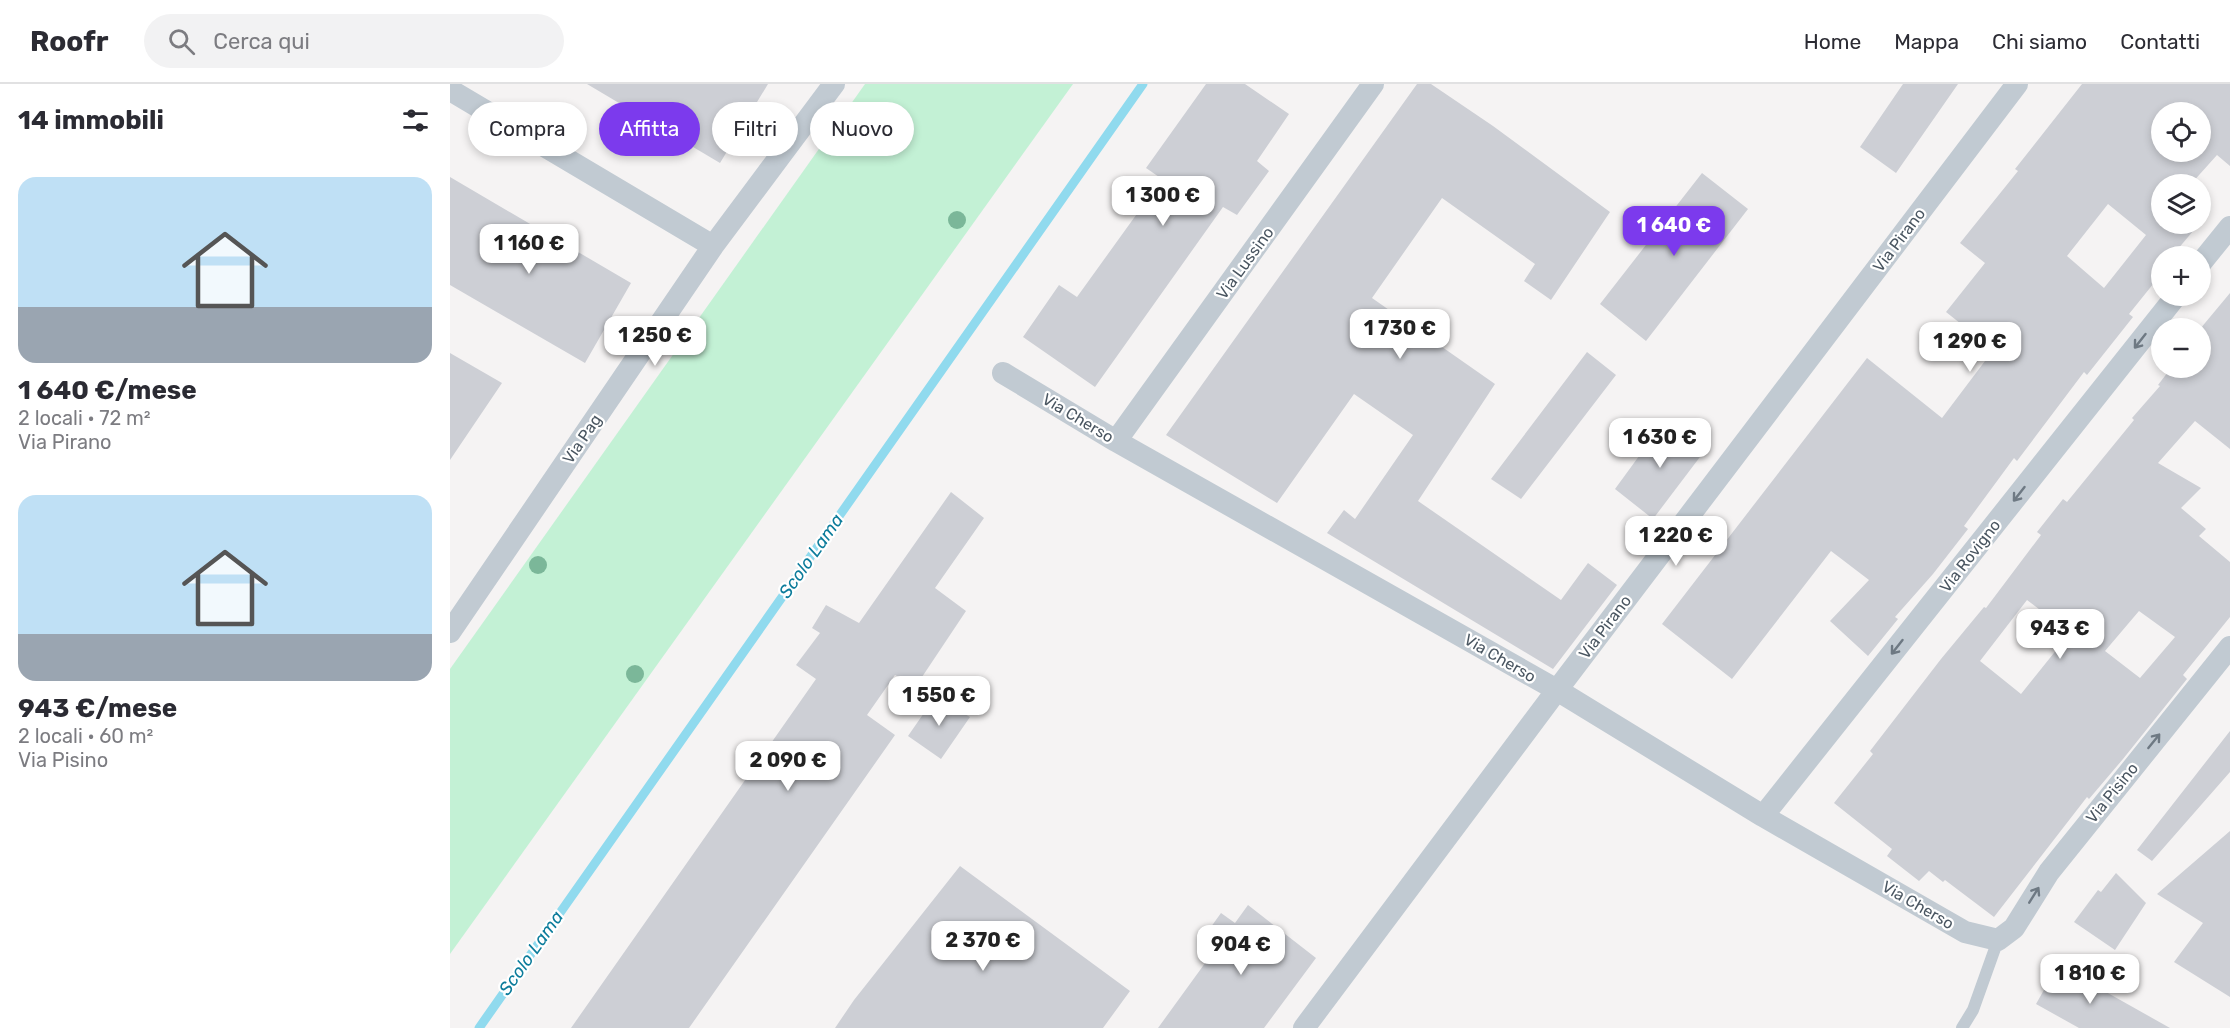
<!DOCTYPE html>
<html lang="it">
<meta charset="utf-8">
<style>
body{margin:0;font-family:Rubik,sans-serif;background:#f2f2f3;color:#2b2b33;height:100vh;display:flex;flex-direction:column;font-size:22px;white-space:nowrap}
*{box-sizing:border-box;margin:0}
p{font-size:20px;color:#7c7c81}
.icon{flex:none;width:33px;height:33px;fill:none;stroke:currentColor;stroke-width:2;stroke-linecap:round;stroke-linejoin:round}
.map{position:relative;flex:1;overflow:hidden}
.drawer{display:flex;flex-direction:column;background:#fff;width:450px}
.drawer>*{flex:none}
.banner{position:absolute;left:18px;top:18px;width:570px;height:54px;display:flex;gap:12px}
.buttons{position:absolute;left:1701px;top:18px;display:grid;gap:12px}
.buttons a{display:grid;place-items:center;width:60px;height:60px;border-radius:50%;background:#fff;box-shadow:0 3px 9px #0003;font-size:30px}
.price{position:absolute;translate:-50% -51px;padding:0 14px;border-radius:12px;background:#fff;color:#222;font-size:20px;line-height:39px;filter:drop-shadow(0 2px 3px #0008)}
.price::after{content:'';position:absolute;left:50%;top:36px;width:18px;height:14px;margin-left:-9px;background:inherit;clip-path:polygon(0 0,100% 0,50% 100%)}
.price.on{background:#7c3aed;color:#fff}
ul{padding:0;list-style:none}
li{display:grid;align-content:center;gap:12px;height:318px;padding:0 18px}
li span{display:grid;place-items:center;height:186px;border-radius:18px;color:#555}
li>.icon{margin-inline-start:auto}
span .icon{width:108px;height:108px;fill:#fffc;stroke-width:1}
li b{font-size:26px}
h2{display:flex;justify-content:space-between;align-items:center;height:72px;padding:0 18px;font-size:26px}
.chip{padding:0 21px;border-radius:27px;background:#fff;box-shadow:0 3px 9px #0003;font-size:21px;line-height:54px}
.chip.on{background:#7c3aed;color:#fff}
header{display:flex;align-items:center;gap:36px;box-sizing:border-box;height:84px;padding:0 30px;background:#fff;border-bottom:2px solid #e1e1e2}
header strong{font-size:28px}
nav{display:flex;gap:33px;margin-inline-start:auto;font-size:21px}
.search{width:420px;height:54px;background:#f2f2f3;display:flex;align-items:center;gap:15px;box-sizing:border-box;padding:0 21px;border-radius:33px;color:#7c7c81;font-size:22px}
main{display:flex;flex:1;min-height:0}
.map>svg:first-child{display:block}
.green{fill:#c3f1d5}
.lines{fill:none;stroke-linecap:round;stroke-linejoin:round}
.stream{stroke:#90daee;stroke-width:9}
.building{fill:#cdcfd5;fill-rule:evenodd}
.lane{stroke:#c1cad2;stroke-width:12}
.street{stroke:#c1cad2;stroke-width:22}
.tree{fill:#7bb799}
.oneway{stroke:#6e7983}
.labels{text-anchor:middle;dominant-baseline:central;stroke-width:4.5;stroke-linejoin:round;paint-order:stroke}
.street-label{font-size:16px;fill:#4a5661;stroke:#fff}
.water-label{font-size:18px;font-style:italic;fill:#0c7c9b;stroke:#fff}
</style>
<header>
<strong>Roofr</strong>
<div class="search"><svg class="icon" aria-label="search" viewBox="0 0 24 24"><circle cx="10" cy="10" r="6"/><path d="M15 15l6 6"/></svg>Cerca qui</div>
<nav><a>Home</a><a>Mappa</a><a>Chi siamo</a><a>Contatti</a></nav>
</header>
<main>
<section class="drawer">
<h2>14 immobili<svg class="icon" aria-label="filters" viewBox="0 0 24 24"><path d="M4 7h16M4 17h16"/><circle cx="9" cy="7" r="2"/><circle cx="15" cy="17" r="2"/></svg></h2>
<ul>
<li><span style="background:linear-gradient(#bfe0f5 70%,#9aa5b1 0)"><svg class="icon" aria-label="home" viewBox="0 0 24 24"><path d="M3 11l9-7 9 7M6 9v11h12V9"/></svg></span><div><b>1 640 €/mese</b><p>2 locali · 72 m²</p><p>Via Pirano</p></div></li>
<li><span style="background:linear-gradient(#bfe0f5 75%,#9aa5b1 0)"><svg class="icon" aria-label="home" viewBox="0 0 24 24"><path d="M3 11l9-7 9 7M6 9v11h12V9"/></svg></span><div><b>943 €/mese</b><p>2 locali · 60 m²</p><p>Via Pisino</p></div></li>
</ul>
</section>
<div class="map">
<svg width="1780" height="944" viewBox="0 0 1780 944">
<rect width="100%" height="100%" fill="#f5f3f3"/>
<path class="green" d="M415 0H623L0 870V585Z"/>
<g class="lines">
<path class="stream" d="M29 944 693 0"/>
</g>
<path class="building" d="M137 0H318L270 79Z
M756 0H795L839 30 807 77 819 87 787 131 773 123 645 303 573 253 609 201 627 213 712 95 696 84Z
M967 0H981L1043 42 1160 128 1101 216 1074 197 1085 180 992 114 922 214 1045 300 968 417 1111 516 1138 479 1167 501 1103 585 877 449 894 426 905 435 963 351 904 310 827 419 716 351Z
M1453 0H1508L1446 89 1410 63Z
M1632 0H1780V82L1767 71 1741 100H1712V140H1749L1722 172H1712V189L1679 230 1683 233 1637 291 1634 288 1567 377 1564 374 1514 442 1518 445 1483 490 1445 533 1448 535 1418 572 1380 537 1419 496 1381 467 1282 595 1212 540 1417 274 1492 334 1535 277 1531 274 1540 263 1496 228 1535 179 1510 159 1568 87 1565 85ZM1712 28H1750V68H1712ZM1658 120 1696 151 1654 204 1617 172Z
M1252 89 1298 125 1196 257 1150 220Z
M0 93 181 199 135 279 0 201Z
M1780 209V365L1745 337 1708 379 1751 404 1731 424 1756 445 1749 452 1780 478V533L1733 591 1737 595 1673 675 1639 715 1637 713 1544 833 1495 796 1493 798 1479 787 1469 797 1437 772 1442 765 1384 719 1423 670 1420 667 1491 575 1534 523 1536 524 1591 451 1587 448 1613 415 1617 418 1684 336 1682 334 1710 302 1708 301 1721 284H1750V245ZM1577 516 1620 549 1571 610 1530 577ZM1689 527 1725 553 1690 594 1655 567Z
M1137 268 1166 291 1071 415 1041 395Z
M0 269 52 299 0 376Z
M1216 335 1256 365 1203 435 1165 405Z
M501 408 534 434 485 504 516 527 466 602 445 591 417 631 445 651 239 944H121L366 595 346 581 370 549 362 544 376 521 409 539Z
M485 613 520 633 491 675 458 652Z
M1780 647V688L1702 777 1687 766Z
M1780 747V913L1724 878 1753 839 1707 810Z
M510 782 680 907 653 944H385L404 916Z
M1666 789 1696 819 1665 866 1624 838 1648 806 1651 808Z
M798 821 866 874 814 944H708L766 864 753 854 771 829 785 839Z
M1608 881 1720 944H1629L1586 920Z"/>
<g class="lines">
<path class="lane" d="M1512 944 1523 926 1548 856"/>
<path class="street" d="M0 6 263 162
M1750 180 1780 143
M553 289 666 357 1107 606 1313 732 1515 848 1548 856 1564 844 1599 788 1780 563
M666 357 923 0
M0 548 263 162 384 0
M1313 732 1726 212
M854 944 1107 606 1567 0"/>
</g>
<g class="tree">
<circle cx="507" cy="136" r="9"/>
<circle cx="88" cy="481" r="9"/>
<circle cx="185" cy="590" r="9"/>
</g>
<defs><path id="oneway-shaft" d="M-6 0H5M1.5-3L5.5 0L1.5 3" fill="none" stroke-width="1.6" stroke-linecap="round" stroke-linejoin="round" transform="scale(1.5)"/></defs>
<g class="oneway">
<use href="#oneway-shaft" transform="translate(1690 257) rotate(128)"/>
<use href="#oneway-shaft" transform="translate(1569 410) rotate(128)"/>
<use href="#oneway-shaft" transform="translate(1447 563) rotate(128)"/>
<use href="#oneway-shaft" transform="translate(1704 657) rotate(-51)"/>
<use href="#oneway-shaft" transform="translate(1584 811) rotate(-58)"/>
</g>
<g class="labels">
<g class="street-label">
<text transform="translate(1449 156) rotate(-53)">Via Pirano</text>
<text transform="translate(795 179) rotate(-54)">Via Lussino</text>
<text transform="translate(628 334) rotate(31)">Via Cherso</text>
<text transform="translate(132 355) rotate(-56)">Via Pag</text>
<text transform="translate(1520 472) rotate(-52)">Via Rovigno</text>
<text transform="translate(1155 543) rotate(-53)">Via Pirano</text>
<text transform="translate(1050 574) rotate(30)">Via Cherso</text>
<text transform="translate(1662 709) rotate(-51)">Via Pisino</text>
<text transform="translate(1468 821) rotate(30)">Via Cherso</text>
</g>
<g class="water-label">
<text transform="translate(361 472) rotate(-55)">Scolo Lama</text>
<text transform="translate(81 869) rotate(-55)">Scolo Lama</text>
</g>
</g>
</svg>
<div class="buttons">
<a><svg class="icon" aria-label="locate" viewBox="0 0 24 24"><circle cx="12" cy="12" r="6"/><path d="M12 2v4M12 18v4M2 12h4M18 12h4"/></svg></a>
<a><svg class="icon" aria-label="layers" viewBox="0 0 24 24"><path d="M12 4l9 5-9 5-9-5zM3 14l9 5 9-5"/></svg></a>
<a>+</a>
<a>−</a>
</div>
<b class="price" style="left:713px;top:143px">1 300 €</b>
<b class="price on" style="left:1224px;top:173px">1 640 €</b>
<b class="price" style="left:79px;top:191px">1 160 €</b>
<b class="price" style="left:950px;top:276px">1 730 €</b>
<b class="price" style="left:205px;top:283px">1 250 €</b>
<b class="price" style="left:1520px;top:289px">1 290 €</b>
<b class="price" style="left:1210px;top:385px">1 630 €</b>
<b class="price" style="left:1226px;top:483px">1 220 €</b>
<b class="price" style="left:1610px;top:576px">943 €</b>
<b class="price" style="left:489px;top:643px">1 550 €</b>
<b class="price" style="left:338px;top:708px">2 090 €</b>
<b class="price" style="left:533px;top:888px">2 370 €</b>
<b class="price" style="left:791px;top:892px">904 €</b>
<b class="price" style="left:1640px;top:921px">1 810 €</b>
<div class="banner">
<a class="chip">Compra</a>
<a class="chip on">Affitta</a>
<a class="chip">Filtri</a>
<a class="chip">Nuovo</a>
</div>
</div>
</main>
